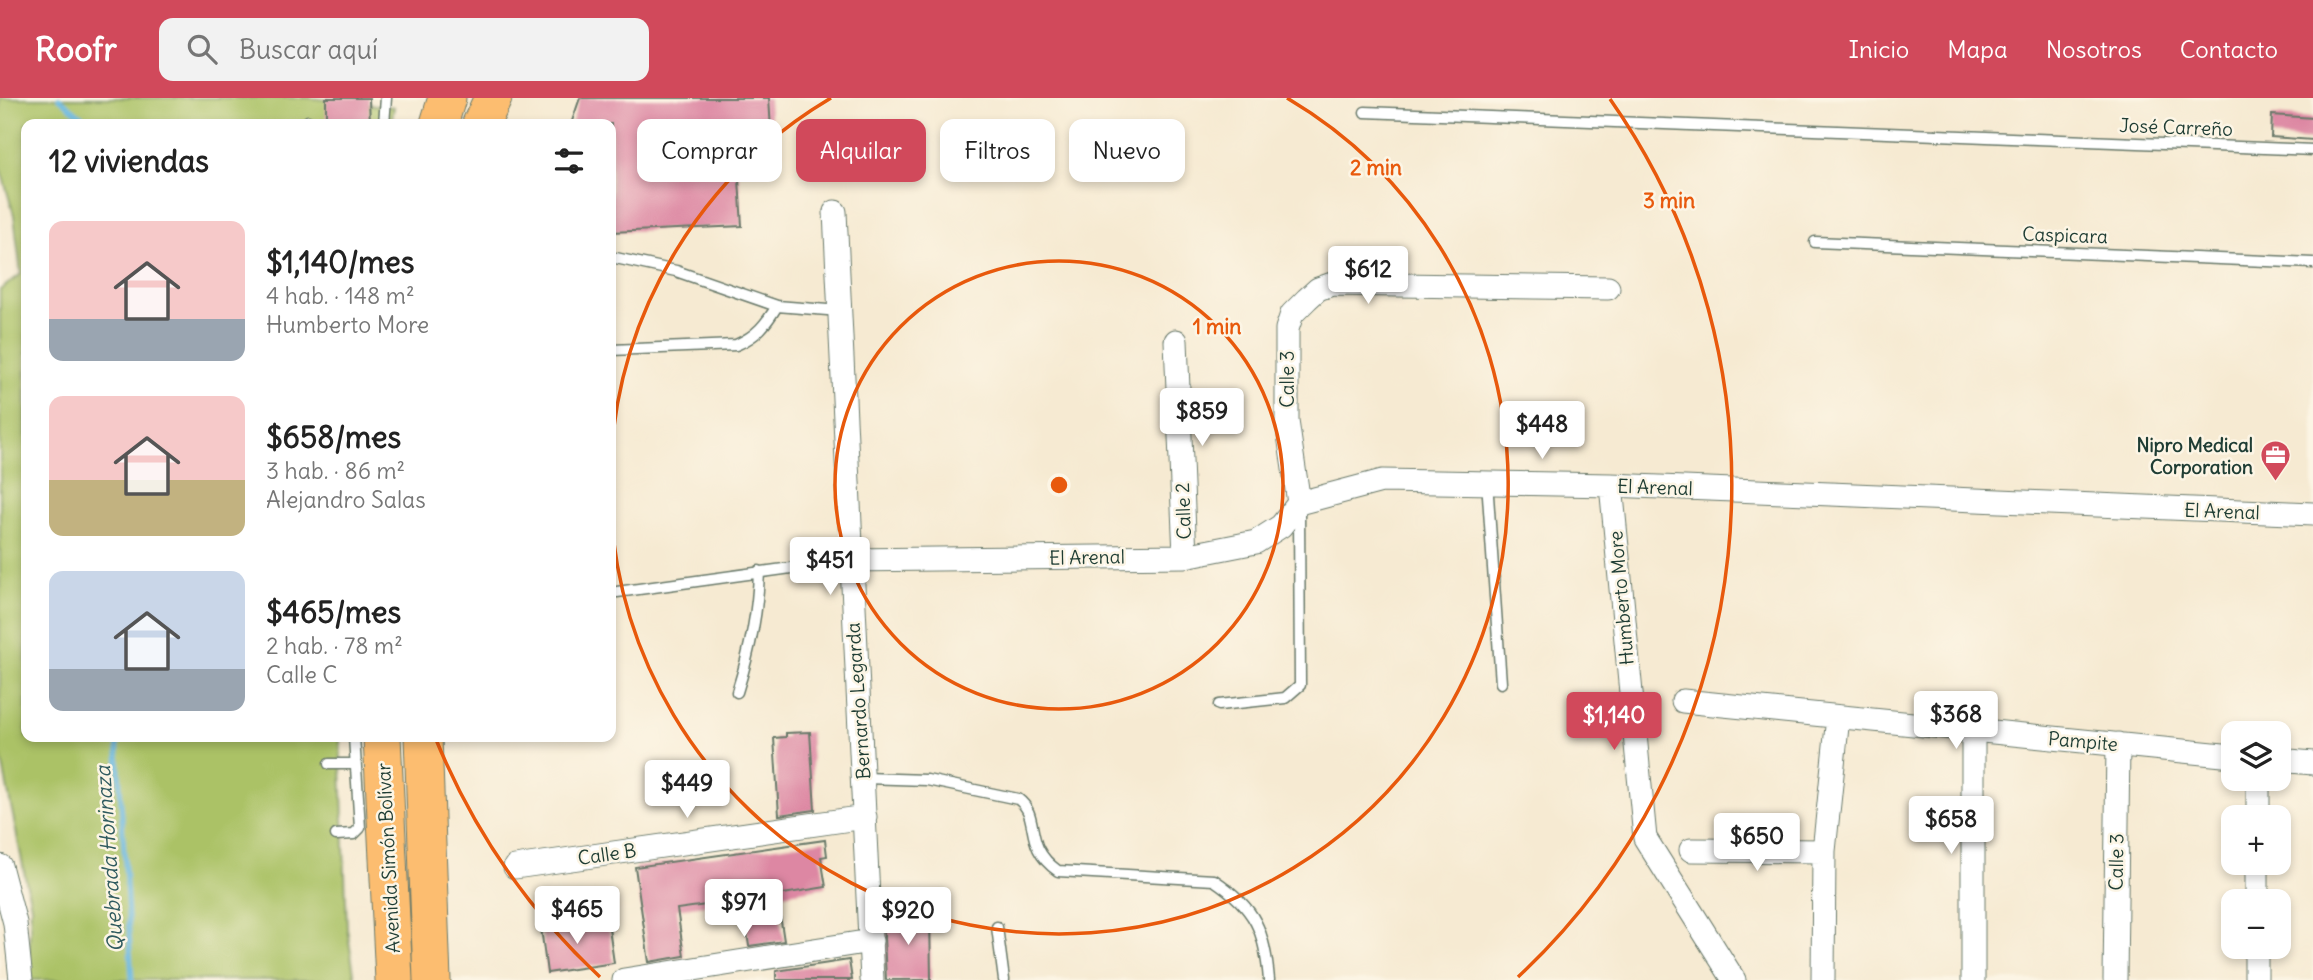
<!DOCTYPE html>
<html lang="es">
<meta charset="utf-8">
<style>
body{margin:0;font-family:Delius,sans-serif;background:#f2f2f2;color:#222;height:100vh;display:flex;flex-direction:column;font-size:26px;white-space:nowrap}
*{box-sizing:border-box;margin:0}
p{font-size:23px;color:#767676}
.icon{flex:none;width:38px;height:38px;fill:none;stroke:currentColor;stroke-width:2;stroke-linecap:round;stroke-linejoin:round}
.map{position:relative;flex:1;overflow:hidden}
.drawer{position:absolute;left:21px;top:21px;width:595px;height:623px;display:flex;flex-direction:column;background:#fff;border-radius:14px;box-shadow:0 4px 10px #0003}
.drawer>*{flex:none}
.top-card{position:absolute;left:637px;top:21px;width:665px;height:63px;display:flex;gap:14px}
.tools{position:absolute;left:2221px;top:623px;display:grid;gap:14px}
.tools a{display:grid;place-items:center;width:70px;height:70px;border-radius:14px;background:#fff;box-shadow:0 4px 10px #0003;font-size:35px}
.price{position:absolute;translate:-50% -60px;padding:0 16px;border-radius:7px;background:#fff;color:#222;font-size:23px;line-height:46px;filter:drop-shadow(0 2px 4px #0008)}
.price::after{content:'';position:absolute;left:50%;top:42px;width:21px;height:16px;margin-left:-10px;background:inherit;clip-path:polygon(0 0,100% 0,50% 100%)}
.price.current{background:#d1495b;color:#fff}
ul{padding:0;list-style:none}
li{display:flex;align-items:center;gap:21px;height:175px;padding:0 28px}
li span{display:grid;place-items:center;flex:none;width:196px;height:140px;border-radius:14px;color:#555}
li>.icon{margin-inline-start:auto}
span .icon{width:84px;height:84px;fill:#fffc;stroke-width:1}
li b{font-size:30px}
h2{display:flex;justify-content:space-between;align-items:center;height:84px;padding:0 28px;font-size:30px}
.chip{padding:0 24px;border-radius:14px;background:#fff;box-shadow:0 4px 10px #0003;font-size:24px;line-height:63px}
.chip.current{background:#d1495b;color:#fff}
header{display:flex;align-items:center;gap:42px;box-sizing:border-box;height:98px;padding:0 35px;background:#d1495b;color:#fff}
header strong{font-size:33px}
nav{display:flex;gap:38px;margin-inline-start:auto;font-size:24px}
.search{width:490px;height:63px;background:#f2f2f2;display:flex;align-items:center;gap:18px;box-sizing:border-box;padding:0 24px;border-radius:14px;color:#767676;font-size:26px}
.map>svg:first-child{display:block}
.green{fill:#abc266;stroke:#65804d;stroke-width:2}
.lines{fill:none;stroke-linecap:round;stroke-linejoin:round}
.stream{stroke:#64b5df;stroke-width:5}
.building{fill:#dd87a3}
.service-casing{stroke:#6a7a6b;stroke-width:13}
.minor-casing{stroke:#6a7a6b;stroke-width:25}
.trunk-casing{stroke:#6a7a6b;stroke-width:39}
.service{stroke:#fff;stroke-width:10}
.minor{stroke:#fff;stroke-width:23}
.trunk{stroke:#fcbd6f;stroke-width:37}
.ring{fill:none;stroke:#e8590c;stroke-width:3.5}
.labels{text-anchor:middle;dominant-baseline:central;stroke-width:5;stroke-linejoin:round;paint-order:stroke}
.street-label{font-size:19px;fill:#1f3d34;stroke:#fcf5e5}
.poi-label{font-size:19px;font-weight:bold;fill:#1f3d34;stroke:#fcf5e5;text-anchor:end}
.water-label{font-size:21px;font-style:italic;fill:#305b5f;stroke:#fcf5e5}
.centre{fill:#e8590c;stroke:#fcf5e5;stroke-width:3.5}
.ring-label{font-size:21px;text-anchor:middle;font-weight:bold;fill:#e8590c;stroke:#fcf5e5;stroke-width:5;stroke-linejoin:round;paint-order:stroke}
</style>
<header>
<strong>Roofr</strong>
<div class="search"><svg class="icon" aria-label="search" viewBox="0 0 24 24"><circle cx="10" cy="10" r="6"/><path d="M15 15l6 6"/></svg>Buscar aquí</div>
<nav><a>Inicio</a><a>Mapa</a><a>Nosotros</a><a>Contacto</a></nav>
</header>
<div class="map">
<svg width="2313" height="882" viewBox="0 0 2313 882">
<rect width="100%" height="100%" fill="#fcf5e5"/>
<filter id="ink" filterUnits="userSpaceOnUse"><feTurbulence type="fractalNoise" baseFrequency=".0143" numOctaves="2"/><feDisplacementMap in="SourceGraphic" scale="14" xChannelSelector="R" yChannelSelector="G"/><feConvolveMatrix kernelMatrix="1 2 1 2 8 2 1 2 1" color-interpolation-filters="sRGB"/></filter>
<filter id="wash" filterUnits="userSpaceOnUse"><feTurbulence type="fractalNoise" baseFrequency=".00686" numOctaves="4" result="noise"/><feDisplacementMap in="SourceGraphic" scale="28" xChannelSelector="R" yChannelSelector="G"/><feGaussianBlur stdDeviation="1.57" result="paint"/><feColorMatrix in="noise" values="0 0 0 0 0 0 0 0 0 0 0 0 0 0 0 0 0 1.4 0 .05"/><feComposite in="paint" operator="in"/></filter>
<g filter="url(#wash)">
<rect width="100%" height="100%" fill="#f6ead2"/>
<path class="green" d="M0 0H308L394 9 391 26H26V639H340L347 830 355 882H28L31 808 0 653V192L21 176 14 117 0 69Z"/>
<g class="lines">
<path class="stream" d="M59 0 91 26
M117 639 132 882"/>
</g>
<g id="blocks">
<path class="building" d="M326 0H369L370 26H326Z
M580 0H769L773 64 738 66 742 128 611 134V26H571Z
M2272 17 2313 20V42L2271 39Z
M810 634 815 712 779 717 774 640 786 639V635Z
M825 742 827 758 821 759 826 789 777 797 784 843 749 848 742 802 677 811 684 858 649 864 635 769Z
M930 815 931 882H886L883 816Z
M608 823 614 865 547 875 541 830Z
M849 862 852 882H776V873Z"/>
</g>
</g>
<g filter="url(#ink)">
<use href="#blocks" fill-opacity="0" stroke="#6a7a6b" stroke-width="2"/>
<g class="lines">
<defs>
<path id="service" d="M1365 14 2313 52
M308 26V23
M384 26 386 0
M1815 144 2313 165
M611 159 676 173 777 208 840 213
M611 252 736 247C757 238 766 226 777 208
M1487 383 1501 585
M617 494 849 462
M737 594C750 553 758 516 759 473
M1219 607 1285 600 1300 587 1299 413
M329 666H355
M864 680 927 682 1018 701C1042 719 1021 747 1058 773L1214 782C1256 810 1265 834 1269 882
M336 737 354 736 360 730 354 639
M997 829 1004 882"/>
<path id="minor" d="M835 114 872 882
M1176 243 1185 458
M1611 387 1645 740 1734 882
M1299 405 1287 323V231L1292 216 1307 201 1318 191 1332 186 1608 190
M849 462 1185 458 1256 444 1281 428 1299 405 1382 383 1611 387 2313 416
M1683 603 2233 658
M1973 633V882
M2278 662 2313 665
M2258 719V681
M1691 752 1824 753
M0 768 15 825 21 882
M515 769 865 719
M2257 803V765
M624 882 871 843
M1823 882 1824 753 1838 619
M2115 882 2118 646
M2256 882V849"/>
<path id="trunk" d="M439 26 447 0
M481 26 493 0
M382 639 394 882
M423 639 432 882"/>
</defs>
<use href="#service" class="service-casing"/>
<use href="#minor" class="minor-casing"/>
<use href="#trunk" class="trunk-casing"/>
<use href="#service" class="service"/>
<use href="#minor" class="minor"/>
<use href="#trunk" class="trunk"/>
</g>
</g>
<g class="ring">
<circle cx="1059" cy="387" r="224"/>
<path d="M611 360A449 449 0 0 1 831 0M1287 0A449 449 0 1 1 611 414"/>
<path d="M600 879A673 673 0 0 1 435 639M1610 1A673 673 0 0 1 1518 879"/>
</g>
<defs>
<symbol id="office-pin" viewBox="-11 -11 22 30"><path d="M0 17L-7.5 6A9.5 9.5 0 1 1 7.5 6Z" fill="#d1495b" stroke="#fcf5e5"/><path d="M-6-3h4V-5.5h4V-3h4V5H-6ZM-1-4.5V-3h2v-1.5ZM-6 0V1H6V0Z" fill="#fff"/></symbol>
</defs>
<g fill-rule="evenodd">
<use href="#office-pin" x="2258" y="340" width="35" height="47"/>
</g>
<g class="labels">
<g class="street-label">
<text transform="translate(2176 29) rotate(2)">José Carreño</text>
<text transform="translate(2065 137) rotate(2)">Caspicara</text>
<text transform="translate(1287 281) rotate(-90)">Calle 3</text>
<text transform="translate(1655 389) rotate(2)">El Arenal</text>
<text transform="translate(1183 413) rotate(-92)">Calle 2</text>
<text transform="translate(2222 413) rotate(2)">El Arenal</text>
<text transform="translate(1087 459) rotate(-1)">El Arenal</text>
<text transform="translate(1621 500) rotate(-95)">Humberto More</text>
<text transform="translate(858 603) rotate(-94)">Bernardo Legarda</text>
<text transform="translate(2083 643) rotate(5)">Pampite</text>
<text transform="translate(607 756) rotate(-8)">Calle B</text>
<text transform="translate(388 760) rotate(-93)">Avenida Simón Bolívar</text>
<text transform="translate(2116 764) rotate(-89)">Calle 3</text>
</g>
<g class="poi-label">
<text x="2253" y="347">Nipro Medical<tspan x="2253" dy="22">Corporation</tspan></text>
</g>
<g class="water-label">
<text transform="translate(109 761) rotate(-94)">Quebrada Horinaza</text>
</g>
</g>
<circle cx="1059" cy="387" r="10" class="centre"/>
<g class="ring-label">
<text x="1376" y="77">2 min</text>
<text x="1669" y="110">3 min</text>
<text x="1217" y="236">1 min</text>
</g>
</svg>
<div class="tools">
<a><svg class="icon" aria-label="layers" viewBox="0 0 24 24"><path d="M12 4l9 5-9 5-9-5zM3 14l9 5 9-5"/></svg></a>
<a>+</a>
<a>−</a>
</div>
<b class="price" style="left:1368px;top:208px">$612</b>
<b class="price" style="left:1202px;top:350px">$859</b>
<b class="price" style="left:1542px;top:363px">$448</b>
<b class="price" style="left:830px;top:499px">$451</b>
<b class="price" style="left:1956px;top:653px">$368</b>
<b class="price current" style="left:1614px;top:654px">$1,140</b>
<b class="price" style="left:687px;top:722px">$449</b>
<b class="price" style="left:1951px;top:758px">$658</b>
<b class="price" style="left:1757px;top:775px">$650</b>
<b class="price" style="left:744px;top:841px">$971</b>
<b class="price" style="left:577px;top:848px">$465</b>
<b class="price" style="left:908px;top:849px">$920</b>
<div class="top-card">
<a class="chip">Comprar</a>
<a class="chip current">Alquilar</a>
<a class="chip">Filtros</a>
<a class="chip">Nuevo</a>
</div>
<section class="drawer">
<h2>12 viviendas<svg class="icon" aria-label="filters" viewBox="0 0 24 24"><path d="M4 7h16M4 17h16"/><circle cx="9" cy="7" r="2"/><circle cx="15" cy="17" r="2"/></svg></h2>
<ul>
<li><span style="background:linear-gradient(#f6c9c9 70%,#9aa5b1 0)"><svg class="icon" aria-label="home" viewBox="0 0 24 24"><path d="M3 11l9-7 9 7M6 9v11h12V9"/></svg></span><div><b>$1,140/mes</b><p>4 hab. · 148 m²</p><p>Humberto More</p></div></li>
<li><span style="background:linear-gradient(#f6c9c9 60%,#c2b280 0)"><svg class="icon" aria-label="home" viewBox="0 0 24 24"><path d="M3 11l9-7 9 7M6 9v11h12V9"/></svg></span><div><b>$658/mes</b><p>3 hab. · 86 m²</p><p>Alejandro Salas</p></div></li>
<li><span style="background:linear-gradient(#c9d6e8 70%,#9aa5b1 0)"><svg class="icon" aria-label="home" viewBox="0 0 24 24"><path d="M3 11l9-7 9 7M6 9v11h12V9"/></svg></span><div><b>$465/mes</b><p>2 hab. · 78 m²</p><p>Calle C</p></div></li>
</ul>
</section>
</div>
